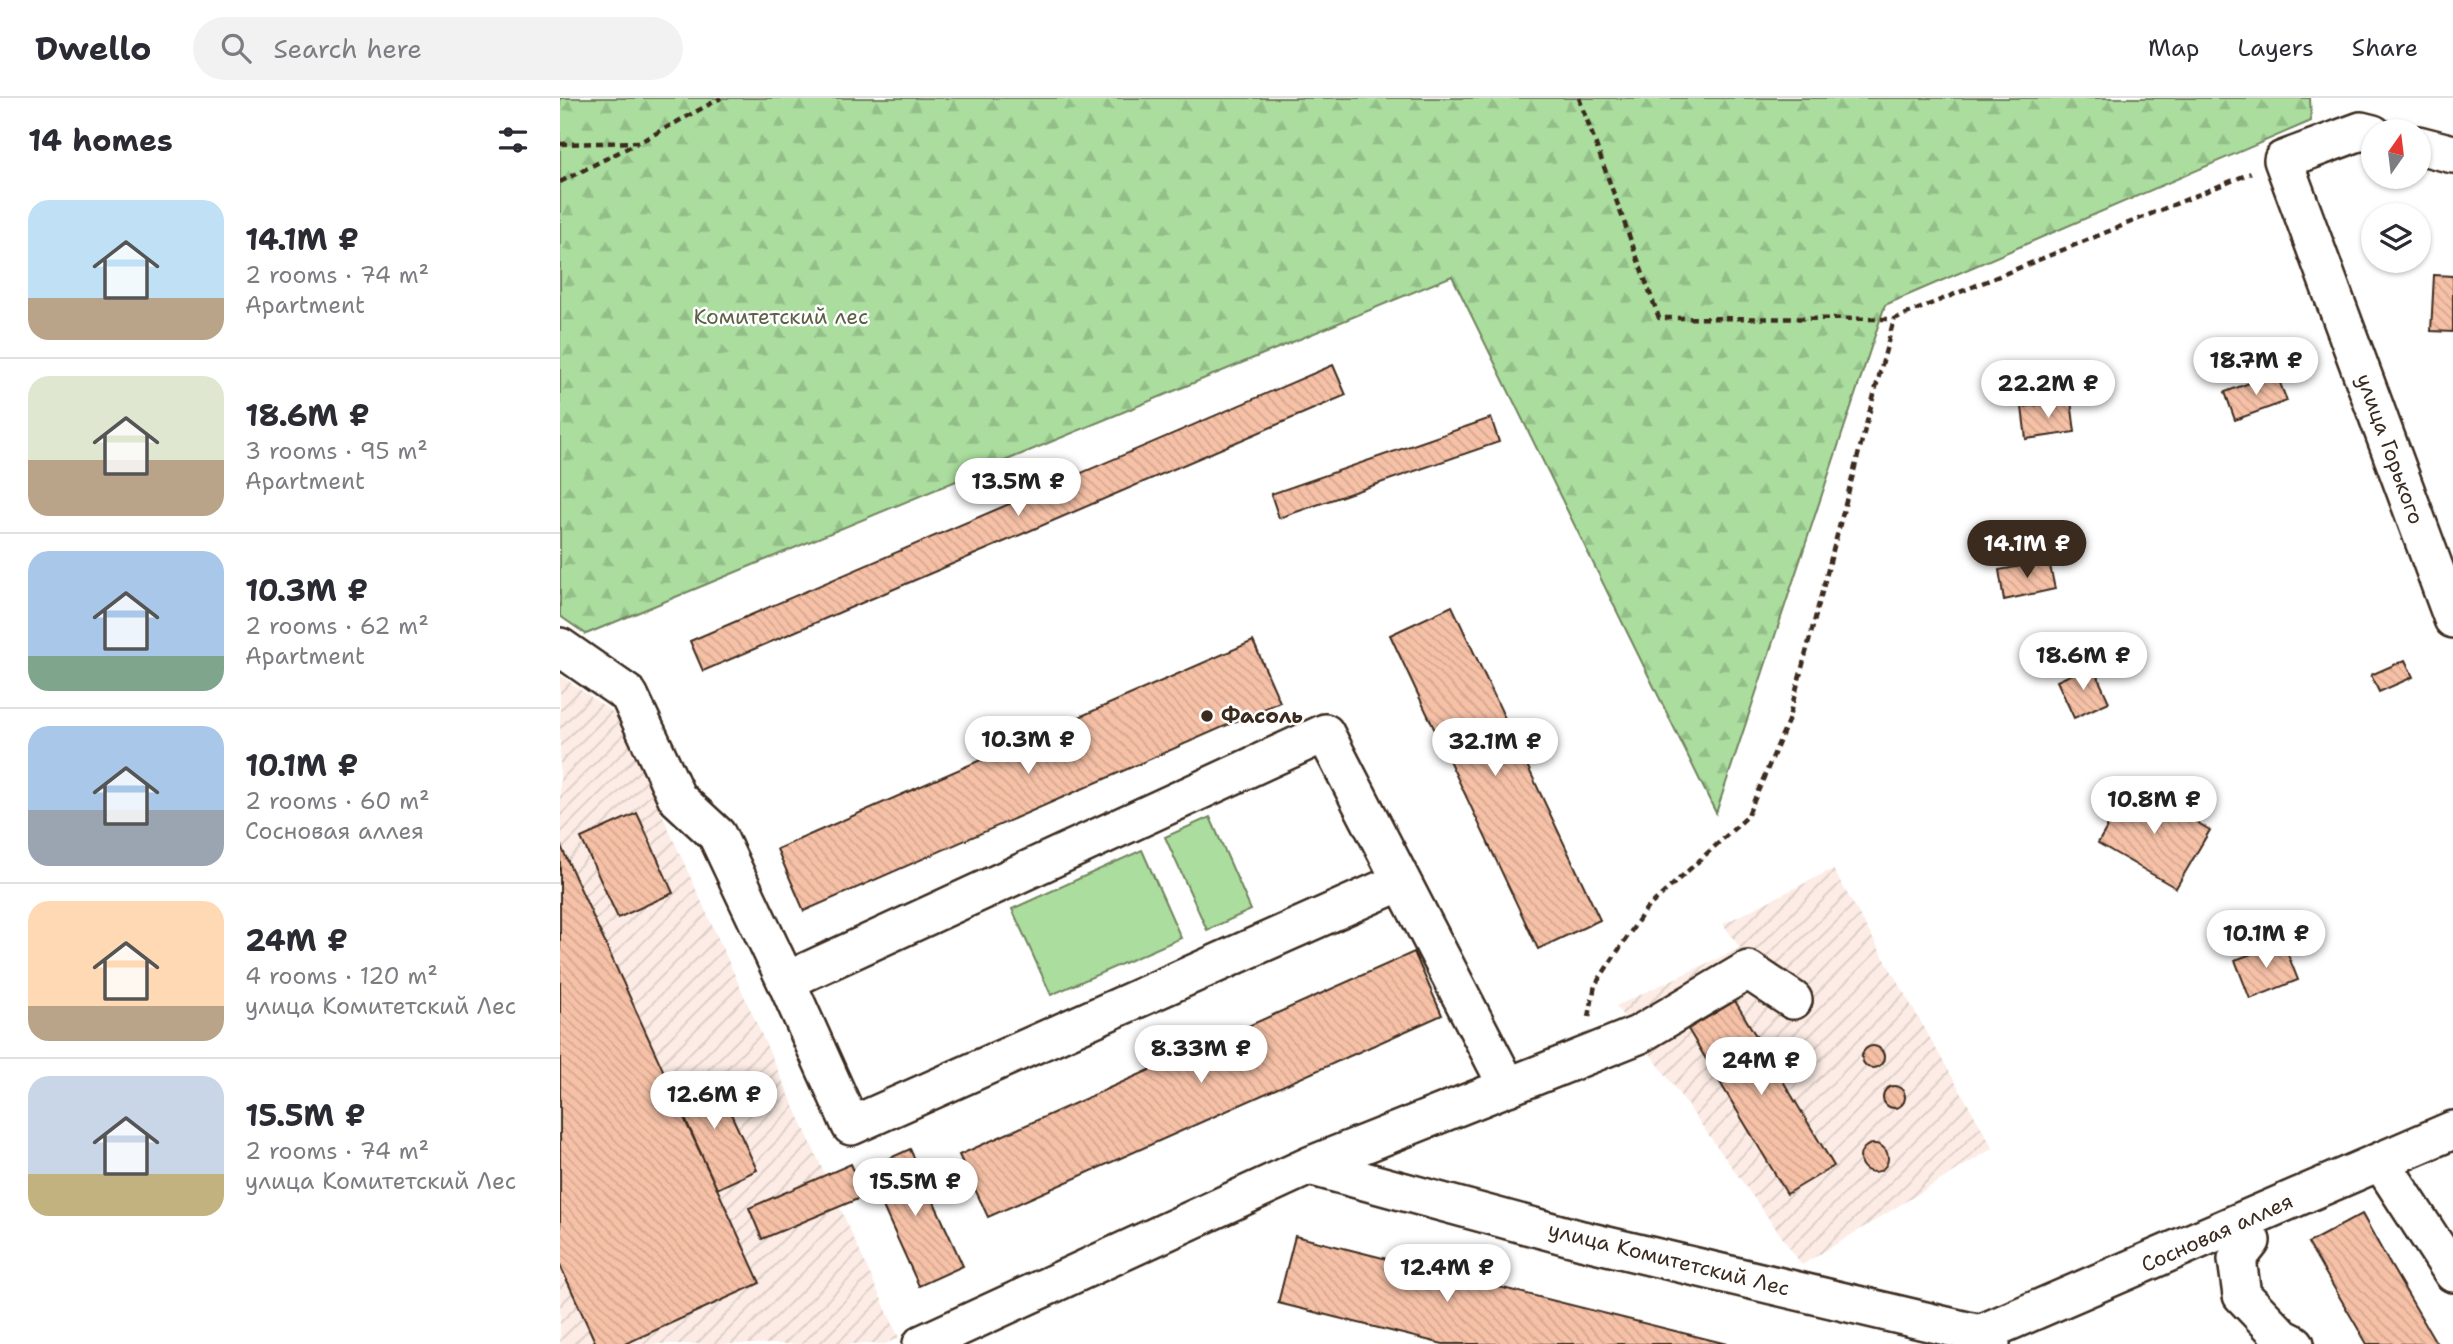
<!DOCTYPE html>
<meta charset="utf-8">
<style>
body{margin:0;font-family:"Shantell Sans",sans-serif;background:#f2f2f3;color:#2b2b33;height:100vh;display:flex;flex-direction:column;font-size:26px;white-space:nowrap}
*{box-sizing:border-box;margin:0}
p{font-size:23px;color:#7c7c81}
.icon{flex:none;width:38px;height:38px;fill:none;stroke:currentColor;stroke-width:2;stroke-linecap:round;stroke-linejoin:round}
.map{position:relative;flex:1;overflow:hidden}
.sheet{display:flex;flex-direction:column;background:#fff;width:560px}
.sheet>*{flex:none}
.needle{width:46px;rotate:14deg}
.fabs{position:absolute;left:1801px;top:21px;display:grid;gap:14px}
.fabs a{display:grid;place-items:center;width:70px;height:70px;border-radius:50%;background:#fff;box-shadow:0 2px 5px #0004;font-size:35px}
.price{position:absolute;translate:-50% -60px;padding:0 16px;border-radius:24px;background:#fff;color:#222;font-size:23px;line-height:46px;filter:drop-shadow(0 2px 4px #0008)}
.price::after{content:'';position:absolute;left:50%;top:42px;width:21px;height:16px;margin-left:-10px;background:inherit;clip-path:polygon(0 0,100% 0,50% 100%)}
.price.selected{background:#3b2a1e;color:#fff}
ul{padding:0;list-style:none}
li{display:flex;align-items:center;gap:21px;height:175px;padding:0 28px}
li+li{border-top:2px solid #e1e1e2}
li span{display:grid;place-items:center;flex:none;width:196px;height:140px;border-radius:21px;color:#555}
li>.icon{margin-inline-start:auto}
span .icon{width:84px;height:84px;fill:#fffc;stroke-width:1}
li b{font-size:30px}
h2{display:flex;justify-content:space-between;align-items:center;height:84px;padding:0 28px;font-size:30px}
header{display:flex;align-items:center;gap:42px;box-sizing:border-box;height:98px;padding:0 35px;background:#fff;border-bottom:2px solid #e1e1e2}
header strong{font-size:33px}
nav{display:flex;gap:38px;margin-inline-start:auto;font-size:24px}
.search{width:490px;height:63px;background:#f2f2f3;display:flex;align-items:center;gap:18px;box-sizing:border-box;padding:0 24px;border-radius:38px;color:#7c7c81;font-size:26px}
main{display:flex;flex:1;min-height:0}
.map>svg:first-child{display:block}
.industrial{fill:url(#industrial-furrows)}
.green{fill:#aadd9e;stroke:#72845e;stroke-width:2}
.forest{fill:url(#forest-firs);stroke:#72845e;stroke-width:2}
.building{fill:url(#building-back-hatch);stroke:#3b2a1e;stroke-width:2}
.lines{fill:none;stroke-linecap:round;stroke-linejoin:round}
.minor-casing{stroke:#3b2a1e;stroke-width:42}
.path{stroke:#3b2a1e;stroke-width:4.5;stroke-dasharray:7 5;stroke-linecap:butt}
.minor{stroke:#fff;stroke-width:37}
.poi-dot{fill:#3b2a1e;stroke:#fff;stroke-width:2.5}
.labels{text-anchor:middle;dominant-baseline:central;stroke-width:5;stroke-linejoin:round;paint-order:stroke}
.park-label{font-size:21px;fill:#5c6044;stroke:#fff}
.street-label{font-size:21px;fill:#3b2a1e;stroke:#fff}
.poi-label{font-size:21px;font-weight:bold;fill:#3b2a1e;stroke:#fff;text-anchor:start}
</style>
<header>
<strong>Dwello</strong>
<div class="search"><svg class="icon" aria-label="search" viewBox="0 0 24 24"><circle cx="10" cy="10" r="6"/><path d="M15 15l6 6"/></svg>Search here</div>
<nav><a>Map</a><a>Layers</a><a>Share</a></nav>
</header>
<main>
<section class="sheet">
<h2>14 homes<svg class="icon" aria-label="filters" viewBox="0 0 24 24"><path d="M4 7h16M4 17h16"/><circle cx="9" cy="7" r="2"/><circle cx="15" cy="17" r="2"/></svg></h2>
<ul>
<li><span style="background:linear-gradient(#bfe0f5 70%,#b9a48a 0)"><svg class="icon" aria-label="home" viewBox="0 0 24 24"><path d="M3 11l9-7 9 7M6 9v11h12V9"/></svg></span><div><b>14.1M ₽</b><p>2 rooms · 74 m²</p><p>Apartment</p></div></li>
<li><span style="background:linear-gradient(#dfe7d0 60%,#b9a48a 0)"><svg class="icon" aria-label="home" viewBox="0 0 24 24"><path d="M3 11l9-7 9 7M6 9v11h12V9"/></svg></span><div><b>18.6M ₽</b><p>3 rooms · 95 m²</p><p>Apartment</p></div></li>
<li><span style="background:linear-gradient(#a9c7e8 75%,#7fa58c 0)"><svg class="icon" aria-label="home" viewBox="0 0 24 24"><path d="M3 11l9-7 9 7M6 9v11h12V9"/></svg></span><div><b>10.3M ₽</b><p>2 rooms · 62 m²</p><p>Apartment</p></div></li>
<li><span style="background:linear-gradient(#a9c7e8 60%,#9aa5b1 0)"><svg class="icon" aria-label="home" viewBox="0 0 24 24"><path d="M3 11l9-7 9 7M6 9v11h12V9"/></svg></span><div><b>10.1M ₽</b><p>2 rooms · 60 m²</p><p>Сосновая аллея</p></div></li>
<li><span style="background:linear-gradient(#ffd9b3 75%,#b9a48a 0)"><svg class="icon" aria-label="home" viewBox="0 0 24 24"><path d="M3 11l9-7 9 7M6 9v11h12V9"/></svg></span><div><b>24M ₽</b><p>4 rooms · 120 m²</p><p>улица Комитетский Лес</p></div></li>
<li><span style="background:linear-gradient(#c9d6e8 70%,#c2b280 0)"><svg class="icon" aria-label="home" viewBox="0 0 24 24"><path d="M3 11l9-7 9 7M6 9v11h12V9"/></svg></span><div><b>15.5M ₽</b><p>2 rooms · 74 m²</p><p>улица Комитетский Лес</p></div></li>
</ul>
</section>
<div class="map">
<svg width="1893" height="1246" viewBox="0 0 1893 1246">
<defs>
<pattern id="industrial-furrows" width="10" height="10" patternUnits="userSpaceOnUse" patternTransform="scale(1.75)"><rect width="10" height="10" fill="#fcece5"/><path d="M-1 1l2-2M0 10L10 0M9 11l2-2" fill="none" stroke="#d9cbc4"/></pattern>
<pattern id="forest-firs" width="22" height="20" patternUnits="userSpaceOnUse" patternTransform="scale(1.75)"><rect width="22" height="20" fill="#aadd9e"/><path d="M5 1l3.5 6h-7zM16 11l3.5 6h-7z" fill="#93be88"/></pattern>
<pattern id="building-back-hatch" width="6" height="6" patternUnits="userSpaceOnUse" patternTransform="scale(1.75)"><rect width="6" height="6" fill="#f6c1a7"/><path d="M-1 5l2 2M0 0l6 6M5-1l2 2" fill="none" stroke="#d4a68f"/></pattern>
</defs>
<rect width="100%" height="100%" fill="#fff"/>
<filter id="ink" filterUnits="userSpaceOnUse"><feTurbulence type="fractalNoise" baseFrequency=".0143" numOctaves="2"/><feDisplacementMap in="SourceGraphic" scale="14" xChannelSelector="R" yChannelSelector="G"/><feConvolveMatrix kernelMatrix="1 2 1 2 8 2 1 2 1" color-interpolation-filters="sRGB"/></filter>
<g filter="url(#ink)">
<path class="industrial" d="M0 577 57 617 339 1240 325 1246H0Z
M1273 771 1433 1050 1242 1167 1056 908 1180 850 1163 826Z"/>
<path class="green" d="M650 719 691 812 647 832 605 739Z
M582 752 621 840 491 897 452 811Z"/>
<path class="forest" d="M0 0H1750L1751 23 1325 207 1156 715 892 178 26 536 0 518Z"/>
<path class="building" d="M1874 177 1893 178V234L1871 233Z
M773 267 786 297 143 573 130 543Z
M1716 275 1727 303 1675 322 1665 294Z
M1511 303 1515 334 1466 341 1462 309Z
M931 320 939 344 719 420 711 396Z
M1489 463 1495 491 1444 502 1439 472Z
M892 508 1040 822 978 851 830 537Z
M693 543 720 604 244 813 217 751Z
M1845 562 1853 579 1819 594 1811 577Z
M1532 567 1549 604 1514 620 1497 583Z
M1572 686 1650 732 1616 790 1538 745Z
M77 715 113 795 58 820 21 740Z
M0 746 200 1185 65 1246H36L0 1167Z
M1723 844 1738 882 1690 901 1675 862Z
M854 854 882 917 428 1119 399 1057Z
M1175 903 1274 1068 1227 1096 1128 931Z
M1302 959a11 11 0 1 1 22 0a11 11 0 1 1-22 0Z
M152 975 197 1072 157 1091 112 994Z
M1323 999a11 11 0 1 1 22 0a11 11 0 1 1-22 0Z
M1300 1060a14 14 0 1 1 28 0a14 14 0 1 1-28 0Z
M350 1051 403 1168 359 1188 306 1071Z
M291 1066 305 1098 202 1141 189 1110Z
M1802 1116 1827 1161 1877 1246H1807L1748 1145Z
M735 1138 1167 1246H883L718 1205Z"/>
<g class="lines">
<defs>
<path id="minor" d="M1813 36 1801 33 1723 62 1893 521
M1858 47 1893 56
M0 549 69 597 117 700 157 737 226 883 765 635 948 989
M226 883 291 1028 840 784
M1821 1064 1893 1175
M749 1068 1078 937 1188 872 1233 902
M1678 1126 1691 1143 1677 1161 1682 1197 1723 1240 1735 1246
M1420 1236 1893 1032
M362 1246 749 1068 1022 1142 1420 1236 1431 1246"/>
</defs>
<use href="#minor" class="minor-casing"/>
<path class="path" d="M1019 0 1099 220 1334 221
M0 46 80 44 161 0
M0 84 77 45
M1029 919 1035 887 1086 811 1187 719 1228 623 1334 221 1691 75"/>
<use href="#minor" class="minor"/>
</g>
</g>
<circle class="poi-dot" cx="647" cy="618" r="7"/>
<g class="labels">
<g class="park-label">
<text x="221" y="219">Комитетский лес</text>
</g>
<g class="street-label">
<text transform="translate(1830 351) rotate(70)">улица Горького</text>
<text transform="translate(1657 1135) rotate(-24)">Сосновая аллея</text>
<text transform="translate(1109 1161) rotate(14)">улица Комитетский Лес</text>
</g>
<g class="poi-label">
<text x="661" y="618">Фасоль</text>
</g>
</g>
</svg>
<div class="fabs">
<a><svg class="needle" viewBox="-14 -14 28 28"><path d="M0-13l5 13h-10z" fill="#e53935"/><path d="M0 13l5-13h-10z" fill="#7c7c81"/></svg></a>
<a><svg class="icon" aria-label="layers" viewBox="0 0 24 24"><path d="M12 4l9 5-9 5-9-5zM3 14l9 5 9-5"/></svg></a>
</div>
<b class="price" style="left:1696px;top:299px">18.7M ₽</b>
<b class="price" style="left:1488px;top:322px">22.2M ₽</b>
<b class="price" style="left:458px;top:420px">13.5M ₽</b>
<b class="price selected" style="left:1467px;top:482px">14.1M ₽</b>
<b class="price" style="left:1523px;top:594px">18.6M ₽</b>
<b class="price" style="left:468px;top:678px">10.3M ₽</b>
<b class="price" style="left:935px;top:680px">32.1M ₽</b>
<b class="price" style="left:1594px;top:738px">10.8M ₽</b>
<b class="price" style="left:1706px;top:872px">10.1M ₽</b>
<b class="price" style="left:641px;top:987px">8.33M ₽</b>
<b class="price" style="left:1201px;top:999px">24M ₽</b>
<b class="price" style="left:154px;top:1033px">12.6M ₽</b>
<b class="price" style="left:355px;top:1120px">15.5M ₽</b>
<b class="price" style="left:887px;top:1206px">12.4M ₽</b>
</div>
</main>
